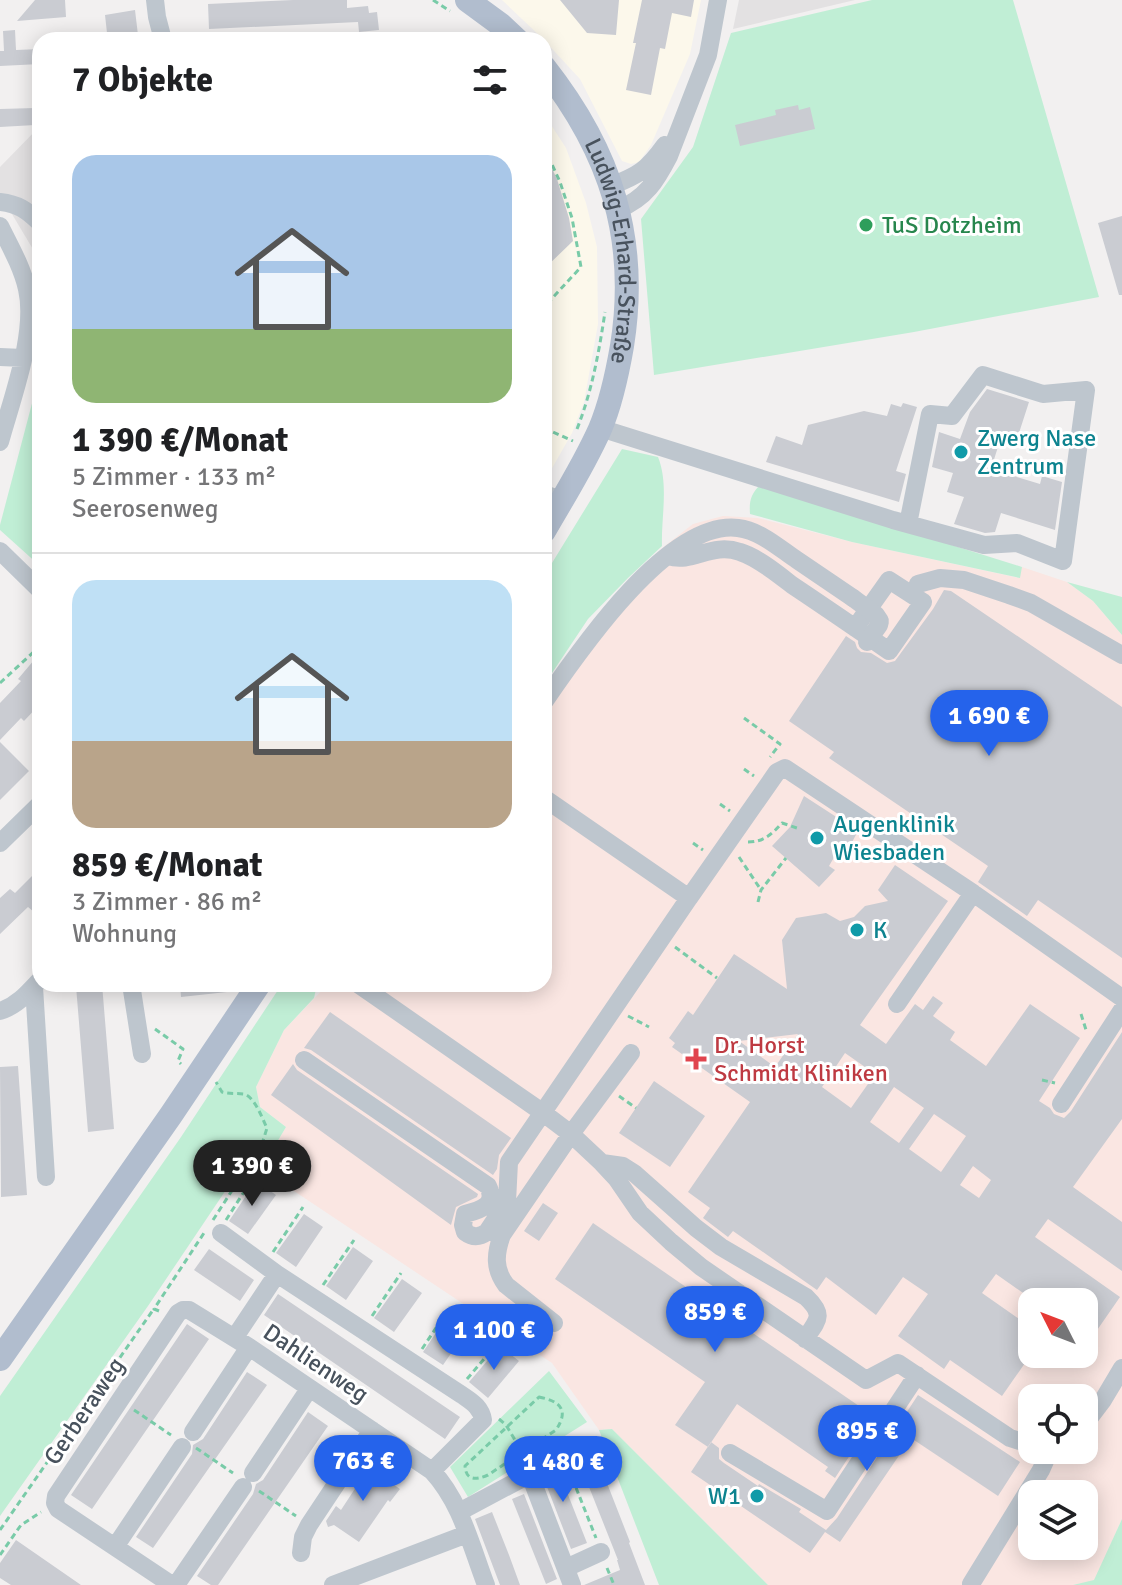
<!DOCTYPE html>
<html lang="de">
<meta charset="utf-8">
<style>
body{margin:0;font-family:Signika,sans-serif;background:#f6f6f6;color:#202124;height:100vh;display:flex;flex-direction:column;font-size:30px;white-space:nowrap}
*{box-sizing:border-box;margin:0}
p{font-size:26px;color:#757577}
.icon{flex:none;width:44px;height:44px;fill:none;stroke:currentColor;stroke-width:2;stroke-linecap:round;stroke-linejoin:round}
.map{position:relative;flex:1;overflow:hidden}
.drawer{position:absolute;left:32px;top:32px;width:520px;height:960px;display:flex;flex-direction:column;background:#fff;border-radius:24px;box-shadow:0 4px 20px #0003}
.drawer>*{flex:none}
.needle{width:52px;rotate:312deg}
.buttons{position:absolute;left:1018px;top:1288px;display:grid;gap:16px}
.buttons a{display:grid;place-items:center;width:80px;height:80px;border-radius:16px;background:#fff;box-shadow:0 4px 20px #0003;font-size:40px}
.price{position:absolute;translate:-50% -68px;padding:0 18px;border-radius:28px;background:#2563eb;color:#fff;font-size:26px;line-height:52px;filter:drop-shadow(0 2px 4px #0008)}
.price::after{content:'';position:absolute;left:50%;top:48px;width:24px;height:18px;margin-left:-12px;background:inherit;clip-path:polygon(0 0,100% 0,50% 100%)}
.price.selected{background:#222;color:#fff}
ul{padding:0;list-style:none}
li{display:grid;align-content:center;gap:16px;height:424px;padding:0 40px}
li+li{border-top:2px solid #e0e0e0}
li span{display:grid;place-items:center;height:248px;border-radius:24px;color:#555}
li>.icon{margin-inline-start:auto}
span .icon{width:144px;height:144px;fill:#fffc;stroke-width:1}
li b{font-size:34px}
h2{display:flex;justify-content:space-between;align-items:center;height:96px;padding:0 40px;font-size:34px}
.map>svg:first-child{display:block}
.commercial{fill:#fcf8eb}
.education{fill:#e3e1e2}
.medical{fill:#fae6e2;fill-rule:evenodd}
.green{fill:#c0eed5}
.building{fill:#caccd2;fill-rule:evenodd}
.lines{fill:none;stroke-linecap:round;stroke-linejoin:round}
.path{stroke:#79cba8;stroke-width:3;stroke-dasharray:6 4;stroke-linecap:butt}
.minor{stroke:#bec6ce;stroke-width:18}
.major{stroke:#b1bdce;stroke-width:24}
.minor-bridge{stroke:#bec6ce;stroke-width:18}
.leisure-dot{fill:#2e9e5b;stroke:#fff;stroke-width:3}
.culture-dot{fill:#0f9aa8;stroke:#fff;stroke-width:3}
.health-dot{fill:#e0444e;stroke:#fff;stroke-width:3}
.labels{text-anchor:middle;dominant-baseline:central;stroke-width:6;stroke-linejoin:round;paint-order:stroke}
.leisure-label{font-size:24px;fill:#27864d;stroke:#fff;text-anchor:start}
.street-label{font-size:24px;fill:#48525d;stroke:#fff}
.culture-label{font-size:24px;fill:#0d838f;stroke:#fff;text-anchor:start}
.health-label{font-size:24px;fill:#be3a42;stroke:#fff;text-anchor:start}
</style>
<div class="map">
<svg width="1122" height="1585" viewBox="0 0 1122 1585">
<rect width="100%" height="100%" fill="#f2f0f0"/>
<path class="commercial" d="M502 0H701L690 54 651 145 639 162 631 164 622 161 580 79 543 39Z
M544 114 566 148 586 203 597 247 598 324 584 402 572 433 551 470 544 474Z"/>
<path class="education" d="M739 0H855L733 29Z
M40 126V261L0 194V167Z"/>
<path class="medical" d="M723 516 758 518 852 542 1019 578 1022 567 1067 582 1093 601 1122 635V1519L1094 1581 1073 1585H768L612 1429 599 1430 552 1363 261 1169 286 1127 260 1107 256 1087 284 1030 328 984H544V691L629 581 666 545 693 524ZM1032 1302H1084V1354H1032ZM1032 1398H1084V1450H1032ZM1032 1494H1084V1546H1032Z"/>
<path class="green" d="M872 0H1013L1099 297 914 332 654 375 641 219 693 147 731 33Z
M40 373V566L0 530V525Z
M622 449 658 457C669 484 661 518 662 546L628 578 588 619 544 685V576Z
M760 485 1022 567 1020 578 852 542 750 514C749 501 751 494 760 485Z
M1067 582 1122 597V635L1093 601Z
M286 984H310L316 989 314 998 284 1030 256 1087 260 1107 286 1127 261 1169 255 1170 249 1179 236 1175 148 1306 0 1516V1396L181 1137 278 990Z
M549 1371 587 1422 468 1497 450 1467Z
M612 1429 768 1585H659L599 1430Z
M1122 1519V1585H1073L1094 1580Z"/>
<path class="building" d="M35 0H65L66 17 17 21Z
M293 0H347V8L368 6 369 13 377 12 379 30 359 32 358 22 209 29 208 4Z
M560 0H619L616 35 587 33Z
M642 0H694L691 17 672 13 665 49 660 48 651 95 626 90 636 43H633Z
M135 10 138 35 118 38 117 32 107 33 105 15Z
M15 30 16 50 40 49V64L0 66V51H4L3 31Z
M798 105 799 110 810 107 815 129 740 146 735 125 776 115 775 110Z
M35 108V125L0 127V109Z
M544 152 557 179 569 218 573 241 544 269Z
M1122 216V295H1119L1098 223Z
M987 389 1029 402 1018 436 1003 431 991 469 1040 484 1042 476 1062 482 1055 530 1001 513 995 532 985 533 954 524 964 497 947 492 953 473 932 467 939 432 960 439 970 412Z
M903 403 917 407 896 471 906 474 899 502 766 462 776 436 802 445 808 425 864 411 887 416 891 404 901 407Z
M944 590 951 591 1122 707V958L1038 900 1027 916 978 882 988 866 829 758 834 752 789 721 846 636 855 642 857 648 861 652 871 653 887 663 895 661 933 609Z
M40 653V704L24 721 21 718 0 740V703L21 681 18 679Z
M0 742 29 771 0 800Z
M804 796 858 831 850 846 843 842 829 866 835 870 819 887 772 846 790 827Z
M895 865 948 901 860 1025 886 1044 915 1004 923 1010 933 996 943 1003 933 1016 955 1032 950 1040 986 1066 1030 1004 1080 1038 1039 1101 1050 1108 1054 1114 1064 1118 1071 1111 1122 1032V1119L1073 1187 1122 1222V1271L1048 1219 1035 1237 1120 1297 1084 1349V1302H1036L996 1274 982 1293 1032 1328V1353L1002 1396 950 1360 944 1369 898 1336 928 1294 903 1277 876 1315 826 1277 817 1290 733 1231 728 1237 703 1218 710 1208 688 1192 750 1102 672 1047 675 1043 669 1038 688 1011 693 1015 734 954 787 989 782 940 796 918 826 913 840 921 854 917 865 906 888 901 878 890ZM798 1034 775 1067 739 1041ZM845 1053 875 1074 851 1108 822 1087ZM894 1087 924 1108 899 1143 870 1122ZM934 1114 966 1136 941 1172 909 1149ZM973 1166 991 1180 979 1198 960 1185Z
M40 868V905L34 912 28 907 0 934V898L10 889 15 893Z
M102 984 114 1129 88 1132 76 986Z
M180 984H226L227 992 181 997Z
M330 1012 511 1138 499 1155 497 1169 493 1175 311 1050 304 1048Z
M293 1064 297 1070 478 1194 477 1197 456 1207 451 1225 271 1095Z
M18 1066 27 1195 1 1197 0 1067Z
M654 1081 705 1116 670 1167 619 1133Z
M256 1181 276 1195 248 1234 229 1221Z
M543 1203 558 1213 539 1241 524 1231Z
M304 1214 323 1227 296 1267 276 1253Z
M593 1223 875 1417 835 1478 825 1471 828 1467 737 1404 708 1447 675 1425 705 1382 555 1279Z
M353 1247 373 1261 346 1300 326 1286Z
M209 1249 254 1280 240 1301 194 1270Z
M402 1279 422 1293 394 1332 374 1318Z
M278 1294 460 1417 445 1439 264 1315Z
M450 1312 470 1326 443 1365 423 1352Z
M187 1324 209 1339 92 1509 71 1495Z
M500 1346 519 1361 488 1398 469 1382Z
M247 1372 267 1385 153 1548 136 1537 192 1454 193 1445 203 1439Z
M918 1395 1020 1462 998 1496 911 1438 840 1542 825 1532 810 1553 691 1472 711 1442 719 1448V1459L724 1463 758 1486 759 1484 801 1509 799 1512 826 1530 837 1518Z
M308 1412 328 1426 218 1585H211L197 1576 253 1494 256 1484 263 1480Z
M589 1437 630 1542 629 1543 645 1585H584L620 1570 617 1560H618L572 1444Z
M554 1459 587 1543 571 1549 544 1479 537 1465Z
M367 1460 376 1466 374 1471 400 1489 390 1502 388 1500 359 1542 334 1525 328 1527 326 1521 336 1506 341 1510 360 1481 355 1477Z
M524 1494 557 1579 546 1584 512 1499Z
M492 1512 509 1555 520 1585H500L475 1519Z
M16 1540 81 1585H11L0 1578V1563Z"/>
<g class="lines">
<path class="path" d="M433 0 450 11
M544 147 560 182 572 218 581 267 544 307
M544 428 573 441
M577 429C592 391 599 352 605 312
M0 683 40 646
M744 718 780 744 770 757
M744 769 754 776
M720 804 730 811
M748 842C764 842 772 834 782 823L797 828
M693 843 703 850
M739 857 761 890
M758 902 761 890 786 858
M675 947 717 978
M1081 1014 1087 1033
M628 1016 649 1027
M155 1029 183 1049 178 1061 181 1064
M1042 1080 1055 1083
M619 1096 636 1108
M213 1220 262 1144 267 1128C262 1118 254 1095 243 1094 236 1093 230 1094 222 1092L216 1082
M226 1220 256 1173
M273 1252 303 1207
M323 1285 354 1240
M159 1311 154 1309 204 1233
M372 1316 401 1273
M422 1349 450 1307
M467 1379 501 1339
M539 1397C559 1401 570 1409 556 1430L488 1475C476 1480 466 1481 465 1466Z
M134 1410 171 1435
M499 1419 506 1425 527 1460V1463
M196 1448 233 1473
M565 1460 596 1538
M259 1491 296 1516
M0 1530 153 1310
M0 1555 21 1525 41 1512
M607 1568 614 1585"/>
<path class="minor" d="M155 0 157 17 163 40
M611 186C639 175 647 170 665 145
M0 202C18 204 27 210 40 223
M619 209C646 198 656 181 669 156L708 55 718 0
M0 226C10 246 22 267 27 289 37 333 12 398 0 442
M0 357 23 358
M600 428 893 520 984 545 1017 543 1063 561 1086 390 1043 394 983 375 952 416 930 414 908 524
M544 494 562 500
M0 551 40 590
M668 556C693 564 711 542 740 552 757 557 778 574 792 585 825 607 857 629 889 651L923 602 889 580 855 628
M918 584 940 578 964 580 1009 595 1031 603 1122 655
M544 702C579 651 669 519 738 528 761 531 779 548 797 560 816 573 834 585 853 598
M0 843 40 804
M689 898 777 772 785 768 973 893 1122 998
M131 984 142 1054
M358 984 542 1112 571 1134 602 1163 616 1178 640 1213 671 1242 701 1267 866 1380 898 1363 1010 1438 1032 1445
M34 987 46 1177
M897 1004 973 893
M0 1011C16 1006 27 994 38 982
M304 1060 488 1186C497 1205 481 1210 465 1214L463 1225 465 1232C473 1238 480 1237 487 1232L507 1202 509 1162 689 898 544 798
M1061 1104 1122 1010
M602 1163 623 1166 634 1173 696 1228 721 1247 806 1297C825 1315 818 1320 805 1339
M221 1233 277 1274
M554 1323 506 1285C494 1269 495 1254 502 1235L571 1134 631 1053
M235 1337 277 1274 462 1395C472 1402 481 1407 483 1420L432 1471
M1084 1425 1103 1400 1122 1368
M193 1432 249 1347
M730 1453 827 1511 917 1375
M253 1473 309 1389
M459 1512 523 1478 529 1479 533 1483 572 1585
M115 1547 182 1447
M301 1553 303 1537 309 1525 372 1430
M566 1568 601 1552
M971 1584 1041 1470 1045 1461V1450
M172 1585 58 1509 55 1503 56 1496 178 1313 183 1310H189L249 1347 432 1471C461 1502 471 1546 486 1585
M176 1585 243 1487
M333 1585 467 1534"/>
<g class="major">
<path d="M467 0 501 25 517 40"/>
<path id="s1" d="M544 67C611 152 639 239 622 346 617 375 611 403 600 429 584 465 563 498 544 531"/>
<path d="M0 1359 171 1115 259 984"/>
</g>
<path class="minor-bridge" d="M853 598 876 615 880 621 879 625 867 642"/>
</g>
<circle class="leisure-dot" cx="866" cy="225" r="8"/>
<g class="culture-dot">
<circle cx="961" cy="452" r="8"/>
<circle cx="817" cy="838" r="8"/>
<circle cx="857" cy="930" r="8"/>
<circle cx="757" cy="1496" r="8"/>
</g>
<path class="health-dot" d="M692 1047h8v8h8v8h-8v8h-8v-8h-8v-8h8z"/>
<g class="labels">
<g class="leisure-label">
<text x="882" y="225">TuS Dotzheim</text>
</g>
<g class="street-label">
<text stroke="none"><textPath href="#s1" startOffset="202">Ludwig-Erhard-Straße</textPath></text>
<text transform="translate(316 1363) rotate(34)">Dahlienweg</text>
<text transform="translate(84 1411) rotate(-56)">Gerberaweg</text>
</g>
<g class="culture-label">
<text x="977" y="438">Zwerg Nase<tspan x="977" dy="28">Zentrum</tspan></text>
<text x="833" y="824">Augenklinik<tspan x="833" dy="28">Wiesbaden</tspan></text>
<text x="873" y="930">K</text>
<text x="741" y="1496" text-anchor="end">W1</text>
</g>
<g class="health-label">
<text x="714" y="1045">Dr. Horst<tspan x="714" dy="28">Schmidt Kliniken</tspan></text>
</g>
</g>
</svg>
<div class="buttons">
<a><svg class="needle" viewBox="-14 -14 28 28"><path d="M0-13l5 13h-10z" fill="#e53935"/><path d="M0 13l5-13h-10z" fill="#757577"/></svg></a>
<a><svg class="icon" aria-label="locate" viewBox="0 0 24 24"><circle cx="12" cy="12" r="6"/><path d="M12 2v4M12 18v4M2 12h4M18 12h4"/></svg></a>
<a><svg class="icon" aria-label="layers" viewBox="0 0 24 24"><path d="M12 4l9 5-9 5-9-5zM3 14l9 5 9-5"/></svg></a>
</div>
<b class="price" style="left:989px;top:758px">1 690 €</b>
<b class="price selected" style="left:252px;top:1208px">1 390 €</b>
<b class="price" style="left:715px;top:1354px">859 €</b>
<b class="price" style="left:494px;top:1372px">1 100 €</b>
<b class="price" style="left:867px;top:1473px">895 €</b>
<b class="price" style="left:363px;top:1503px">763 €</b>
<b class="price" style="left:563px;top:1504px">1 480 €</b>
<section class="drawer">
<h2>7 Objekte<svg class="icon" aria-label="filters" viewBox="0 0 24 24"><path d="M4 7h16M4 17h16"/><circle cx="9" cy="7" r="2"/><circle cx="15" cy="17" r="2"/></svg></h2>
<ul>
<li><span style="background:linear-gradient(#a9c7e8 70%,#8fb573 0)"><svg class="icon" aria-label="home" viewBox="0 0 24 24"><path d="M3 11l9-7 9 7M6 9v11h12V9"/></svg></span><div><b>1 390 €/Monat</b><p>5 Zimmer · 133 m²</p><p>Seerosenweg</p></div></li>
<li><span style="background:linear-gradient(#bfe0f5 65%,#b9a48a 0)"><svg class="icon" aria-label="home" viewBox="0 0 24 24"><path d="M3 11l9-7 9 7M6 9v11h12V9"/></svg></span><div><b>859 €/Monat</b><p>3 Zimmer · 86 m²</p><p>Wohnung</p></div></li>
</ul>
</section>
</div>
